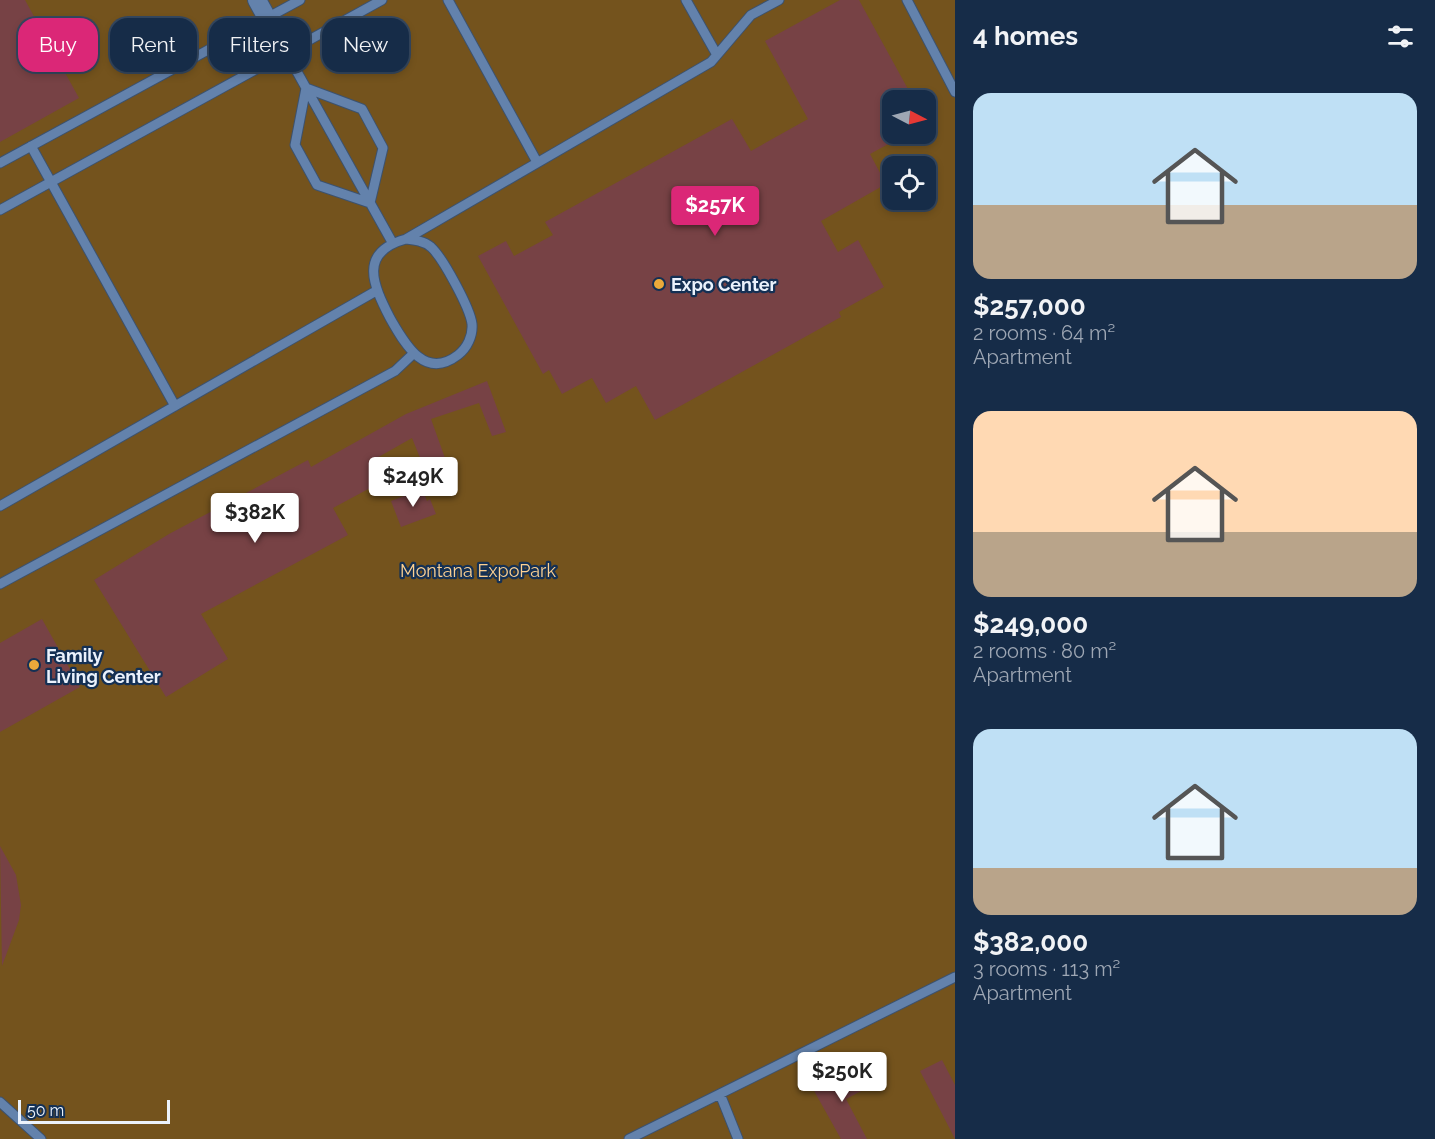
<!DOCTYPE html>
<meta charset="utf-8">
<style>
body{margin:0;font-family:Raleway,sans-serif;background:#1f344f;color:#f1f3f6;height:100vh;display:flex;flex-direction:column;font-size:22px;white-space:nowrap}
*{box-sizing:border-box;margin:0}
p{font-size:20px;color:#9ea7b4}
.icon{flex:none;width:33px;height:33px;fill:none;stroke:currentColor;stroke-width:2;stroke-linecap:round;stroke-linejoin:round}
.map{position:relative;flex:1;overflow:hidden}
.side{display:flex;flex-direction:column;background:#162c48;width:480px}
.side>*{flex:none}
.top-card{position:absolute;left:18px;top:18px;width:570px;height:54px;display:flex;gap:12px}
.needle{width:39px;rotate:96deg}
.tools{position:absolute;left:882px;top:90px;display:grid;gap:12px}
.tools a{display:grid;place-items:center;width:54px;height:54px;border-radius:12px;background:#162c48;box-shadow:0 3px 9px #0003,0 0 0 2px #354860;font-size:30px}
.scale{position:absolute;left:18px;bottom:15px;width:152px;box-sizing:border-box;padding-left:6px;border:3px solid #ebf2fc;border-top:0;font-size:16px;line-height:21px;white-space:nowrap;color:#ebf2fc;-webkit-text-stroke:4px #143054;paint-order:stroke}
.price{position:absolute;translate:-50% -51px;padding:0 14px;border-radius:6px;background:#fff;color:#222;font-size:20px;line-height:39px;filter:drop-shadow(0 2px 3px #0008)}
.price::after{content:'';position:absolute;left:50%;top:36px;width:18px;height:14px;margin-left:-9px;background:inherit;clip-path:polygon(0 0,100% 0,50% 100%)}
.price.active{background:#db2777;color:#fff}
ul{padding:0;list-style:none}
li{display:grid;align-content:center;gap:12px;height:318px;padding:0 18px}
li span{display:grid;place-items:center;height:186px;border-radius:18px;color:#555}
li>.icon{margin-inline-start:auto}
span .icon{width:108px;height:108px;fill:#fffc;stroke-width:1}
li b{font-size:26px}
h2{display:flex;justify-content:space-between;align-items:center;height:72px;padding:0 18px;font-size:26px}
.chip{padding:0 21px;border-radius:18px;background:#162c48;box-shadow:0 3px 9px #0003,0 0 0 2px #354860;font-size:21px;line-height:54px}
.chip.active{background:#db2777;color:#fff}
main{display:flex;flex:1;min-height:0}
.map>svg:first-child{display:block}
.green{fill:#74531d;fill-rule:evenodd}
.building{fill:#774245}
.lines{fill:none;stroke-linecap:round;stroke-linejoin:round}
.lane-casing{stroke:#3c526f;stroke-width:11}
.street-casing{stroke:#3c526f;stroke-width:20}
.lane{stroke:#6382ac;stroke-width:9}
.street{stroke:#6382ac;stroke-width:18}
.poi-dot{fill:#eba93a;stroke:#143054;stroke-width:2}
.labels{text-anchor:middle;dominant-baseline:central;stroke-width:4.5;stroke-linejoin:round;paint-order:stroke}
.poi-label{font-size:18px;font-weight:bold;fill:#ebf2fc;stroke:#143054;text-anchor:start}
.park-label{font-size:18px;fill:#fdd192;stroke:#143054}
</style>
<main>
<div class="map">
<svg width="955" height="1139" viewBox="0 0 955 1139">
<rect width="100%" height="100%" fill="#1e3a60"/>
<path class="green" d="M0 0H955V1139H0ZM892 100H926V134H892ZM892 166H926V200H892Z"/>
<path class="building" d="M0 0H25L79 98 0 142Z
M840 0H859L914 100H892V142L870 154 886 184 821 221 838 252 858 240 884 287 839 312 841 317 655 420 636 386 606 403 592 378 562 394 549 370 543 374 478 256 506 241 514 256 553 235 545 222 732 119 751 151 808 119 765 41Z
M487 381 506 432 492 436 479 403 431 419 445 458 423 465 412 438 375 459 385 480 333 508 348 535 201 614 228 659 166 697 94 580 169 534 308 460 311 467 406 414Z
M422 489 427 501 430 499 436 514 401 527 391 501Z
M42 619 80 687 0 732V643Z
M0 846 16 875 21 905 19 920 2 966Z
M942 1060 955 1085V1139L920 1071Z
M857 1067 867 1088 846 1099 867 1139H841L813 1089Z"/>
<g class="lines">
<defs>
<path id="lane" d="M448 0 537 162
M686 0 717 55
M907 0 955 92
M267 18 392 242
M306 88 362 109 383 148 370 203 317 185 295 145Z
M31 146 175 406
M0 163 300 0
M0 210 382 0
M406 239 711 62 751 15 779 0
M406 239C415 240 424 241 431 247 443 258 470 308 472 324 473 336 467 348 458 355 424 381 404 342 390 318 373 285 358 252 406 239Z
M0 506 376 291
M0 584 395 371 413 354
M720 1094 738 1139
M0 1102 41 1139
M629 1139 955 977"/>
<path id="street" d="M257 0 267 18"/>
</defs>
<use href="#lane" class="lane-casing"/>
<use href="#street" class="street-casing"/>
<use href="#lane" class="lane"/>
<use href="#street" class="street"/>
</g>
<g class="poi-dot">
<circle cx="659" cy="284" r="6"/>
<circle cx="34" cy="665" r="6"/>
</g>
<g class="labels">
<g class="poi-label">
<text x="671" y="284">Expo Center</text>
<text x="46" y="655">Family<tspan x="46" dy="21">Living Center</tspan></text>
</g>
<g class="park-label">
<text x="478" y="570">Montana ExpoPark</text>
</g>
</g>
</svg>
<div class="tools">
<a><svg class="needle" viewBox="-14 -14 28 28"><path d="M0-13l5 13h-10z" fill="#e53935"/><path d="M0 13l5-13h-10z" fill="#9ea7b4"/></svg></a>
<a><svg class="icon" aria-label="locate" viewBox="0 0 24 24"><circle cx="12" cy="12" r="6"/><path d="M12 2v4M12 18v4M2 12h4M18 12h4"/></svg></a>
</div>
<div class="scale">50 m</div>
<b class="price active" style="left:715px;top:237px">$257K</b>
<b class="price" style="left:413px;top:508px">$249K</b>
<b class="price" style="left:255px;top:544px">$382K</b>
<b class="price" style="left:842px;top:1103px">$250K</b>
<div class="top-card">
<a class="chip active">Buy</a>
<a class="chip">Rent</a>
<a class="chip">Filters</a>
<a class="chip">New</a>
</div>
</div>
<section class="side">
<h2>4 homes<svg class="icon" aria-label="filters" viewBox="0 0 24 24"><path d="M4 7h16M4 17h16"/><circle cx="9" cy="7" r="2"/><circle cx="15" cy="17" r="2"/></svg></h2>
<ul>
<li><span style="background:linear-gradient(#bfe0f5 60%,#b9a48a 0)"><svg class="icon" aria-label="home" viewBox="0 0 24 24"><path d="M3 11l9-7 9 7M6 9v11h12V9"/></svg></span><div><b>$257,000</b><p>2 rooms · 64 m²</p><p>Apartment</p></div></li>
<li><span style="background:linear-gradient(#ffd9b3 65%,#b9a48a 0)"><svg class="icon" aria-label="home" viewBox="0 0 24 24"><path d="M3 11l9-7 9 7M6 9v11h12V9"/></svg></span><div><b>$249,000</b><p>2 rooms · 80 m²</p><p>Apartment</p></div></li>
<li><span style="background:linear-gradient(#bfe0f5 75%,#b9a48a 0)"><svg class="icon" aria-label="home" viewBox="0 0 24 24"><path d="M3 11l9-7 9 7M6 9v11h12V9"/></svg></span><div><b>$382,000</b><p>3 rooms · 113 m²</p><p>Apartment</p></div></li>
</ul>
</section>
</main>
